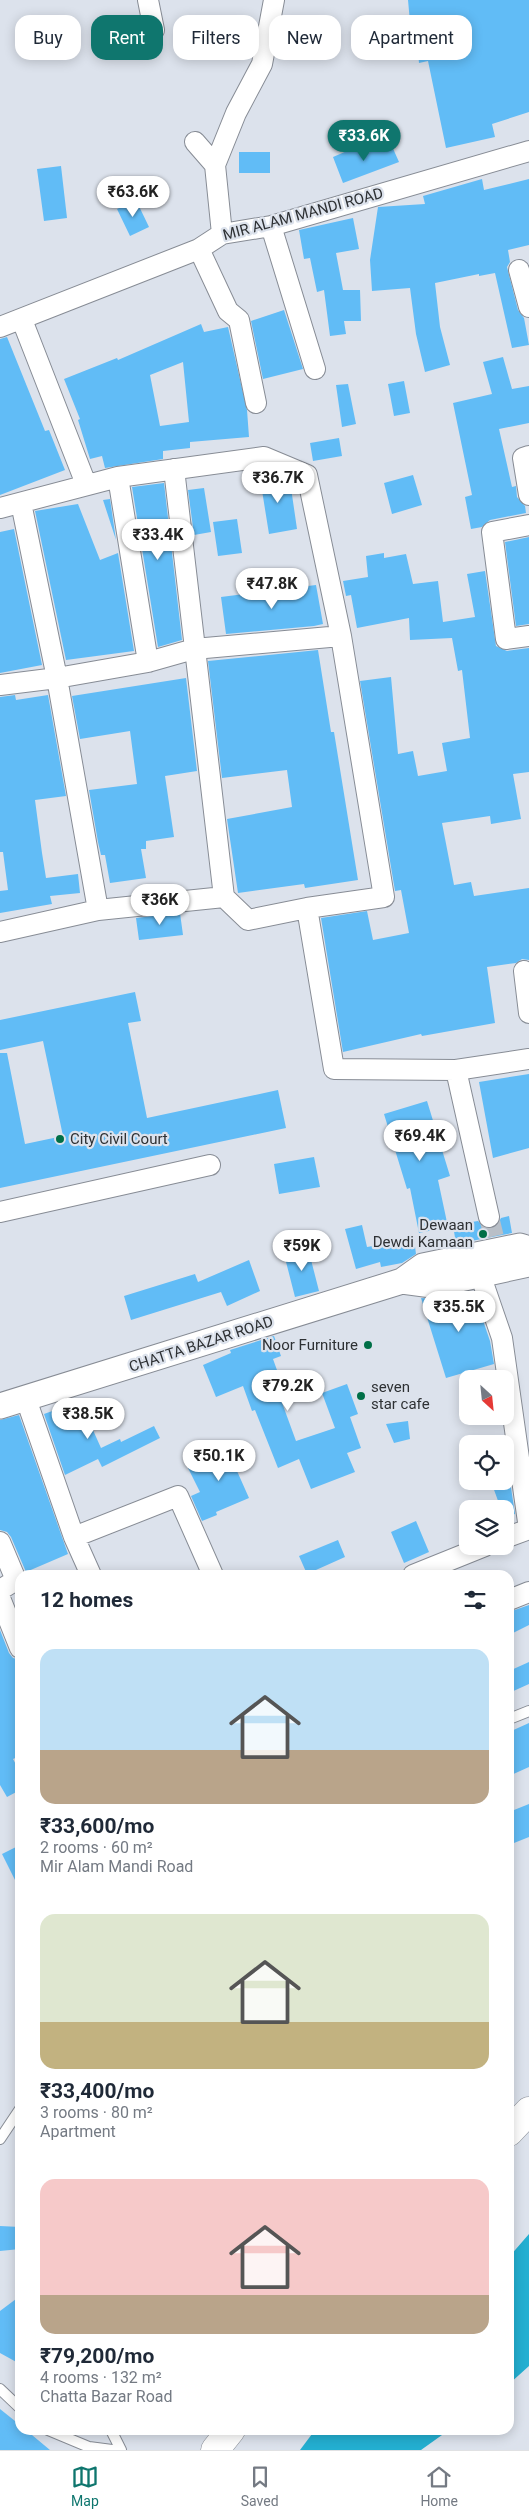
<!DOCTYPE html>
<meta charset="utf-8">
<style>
body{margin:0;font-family:Roboto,sans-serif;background:#f6f6f7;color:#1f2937;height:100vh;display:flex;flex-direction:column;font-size:19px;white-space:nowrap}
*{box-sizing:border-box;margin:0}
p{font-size:16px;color:#747a83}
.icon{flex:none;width:28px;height:28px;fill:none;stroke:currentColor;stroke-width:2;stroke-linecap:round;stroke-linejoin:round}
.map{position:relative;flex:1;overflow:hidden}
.details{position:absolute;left:15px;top:1570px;width:499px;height:865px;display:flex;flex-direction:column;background:#fff;border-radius:15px;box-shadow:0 2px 12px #0003}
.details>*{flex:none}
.hud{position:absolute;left:15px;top:15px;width:500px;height:45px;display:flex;gap:10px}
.needle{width:32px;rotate:153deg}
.controls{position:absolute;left:459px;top:1370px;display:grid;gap:10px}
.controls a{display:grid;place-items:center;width:55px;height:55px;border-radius:10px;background:#fff;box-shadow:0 2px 12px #0003;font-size:25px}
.price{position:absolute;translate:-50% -42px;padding:0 11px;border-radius:18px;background:#fff;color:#222;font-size:16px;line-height:32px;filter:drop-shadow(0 1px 2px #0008)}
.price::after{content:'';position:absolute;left:50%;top:30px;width:15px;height:11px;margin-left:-8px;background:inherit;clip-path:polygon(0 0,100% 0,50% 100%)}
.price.on{background:#0f766e;color:#fff}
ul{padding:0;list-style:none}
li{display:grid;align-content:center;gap:10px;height:265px;padding:0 25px}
li span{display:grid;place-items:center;height:155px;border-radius:15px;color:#555}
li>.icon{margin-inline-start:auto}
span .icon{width:90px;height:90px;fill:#fffc;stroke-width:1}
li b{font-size:21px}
h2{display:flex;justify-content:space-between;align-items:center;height:60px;padding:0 25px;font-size:21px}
.chip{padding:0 18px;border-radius:15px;background:#fff;box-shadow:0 2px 12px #0003;font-size:18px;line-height:45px}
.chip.on{background:#0f766e;color:#fff}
.tabs{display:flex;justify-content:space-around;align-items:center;height:70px;border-top:1px solid #e0e1e3;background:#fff;font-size:14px;color:#747a83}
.tabs a{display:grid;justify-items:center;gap:2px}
.tabs .on{color:#0f766e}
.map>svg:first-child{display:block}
.water{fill:#23afd1}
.building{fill:#61bcf6;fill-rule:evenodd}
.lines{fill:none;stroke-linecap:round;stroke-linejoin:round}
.minor-tunnel{stroke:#b9bfc7;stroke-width:20;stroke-dasharray:20 10;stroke-linecap:butt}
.service-casing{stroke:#878c95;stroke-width:12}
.minor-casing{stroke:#878c95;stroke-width:22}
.tertiary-casing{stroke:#878c95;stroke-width:27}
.secondary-casing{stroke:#878c95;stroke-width:29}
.service{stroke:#fff;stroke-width:10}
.minor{stroke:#fff;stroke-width:20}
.tertiary{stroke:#fff;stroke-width:25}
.secondary{stroke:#fff;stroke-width:28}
.poi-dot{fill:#006f47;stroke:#dce2ec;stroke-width:2}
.labels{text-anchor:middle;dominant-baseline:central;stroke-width:4.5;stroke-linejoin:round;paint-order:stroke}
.street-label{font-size:15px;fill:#2e3134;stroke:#dce2ec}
.poi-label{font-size:15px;fill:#2e3134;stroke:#dce2ec;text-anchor:start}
</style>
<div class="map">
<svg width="529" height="2450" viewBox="0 0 529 2450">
<rect width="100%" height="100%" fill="#dce2ec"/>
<path class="water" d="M529 2234V2366L509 2384V2257Z
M315 2430H449L421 2450H300Z"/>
<path class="building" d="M408 0H529V112L492 124 495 137 446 148 428 61 419 63 415 21 410 22Z
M391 144 399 162 343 183 333 157 361 145 365 154Z
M239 152H270V173H239Z
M61 166 67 218 44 221 37 169Z
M482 179 484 190 529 179V245L508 250 510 262 507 267 518 310 524 318 529 345 512 348 495 273 479 276V274L435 283 440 327 450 365 425 372 416 334 410 288 372 291 370 260 378 207 425 204 423 196Z
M136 200 149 227 130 236 117 209Z
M353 218 359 249 336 253 343 290H360L361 321H344L346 334 330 336 324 290 317 292 310 258 304 259 299 230Z
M284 310 303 369 263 379 251 321Z
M201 324 204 332 228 327 247 410 249 437 190 442V448L163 451V459L105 468 102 456 90 459 78 420 80 419 64 379 117 358 118 360ZM183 362 189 422 160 426 150 375Z
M7 337 45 431 49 430 65 470 0 495V339Z
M503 357 512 389 529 386V423L499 429 512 487 516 486 517 497 525 506 526 513 490 520 482 527 471 529 465 497 472 495 453 403 492 394 483 362Z
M404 381 410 413 394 416 388 384Z
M348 384 356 424 342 427 336 385Z
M339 438 342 456 313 461 310 443Z
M277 475 290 481 297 529 269 534 260 478Z
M413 475 422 505 392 514 384 483Z
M164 483 182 640 158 647 132 487Z
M204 488 211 532 194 535 188 490Z
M110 499 116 540 103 500Z
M78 504 100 560 118 553 134 651 66 660 35 511Z
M237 519 242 553 218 556 213 522Z
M14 529 42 665 0 673V532Z
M529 537V624L516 626 505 542Z
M384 553V558L406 554 413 584 438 581 443 622 475 617 467 574 485 571 496 646 507 651 529 648V772L513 774 521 819 491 824 490 816 442 823 454 885 471 882 474 896 529 888V960L522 959 516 963 487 967 495 1023 422 1036 421 1034 343 1052 321 918 367 911 373 940 409 933 401 890 395 891 360 681 391 677 398 754 413 751 418 776 447 771 442 743 470 738 462 670 458 671 452 638 410 640 409 618 357 628 351 595 346 596 343 581 368 577 366 556Z
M316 585 323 624 314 626 226 634 221 597Z
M318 650 331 732H334L358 880 305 888 304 884 238 893 227 819 292 807 287 770 222 778 208 661Z
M186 678 197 771 165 776 174 837 146 841V849H141L146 878 110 883 105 855H101L98 842 89 790 137 784 130 731 80 739 72 696Z
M15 695 16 700 48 695 66 796 35 800 42 853 46 878 78 874 80 893 50 896 52 904 0 913V891L8 890 3 852H0V697Z
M180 913 183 935 139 940 136 918Z
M135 992 141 1021 128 1023 147 1118 278 1090 286 1128 0 1188V1053H7L25 1144 63 1136 43 1041 0 1050V1020Z
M529 1074V1148L493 1158 479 1082Z
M427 1101 450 1176 438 1180 448 1227 419 1233 410 1188 407 1189 384 1114Z
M314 1157 320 1187 279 1194 274 1164Z
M509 1216 512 1233 456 1244 453 1225 478 1221 485 1228 491 1229 497 1225 501 1218Z
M362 1225 367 1247 414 1239 416 1254 402 1263 381 1267 380 1262 356 1269 345 1229Z
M308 1248 319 1291 295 1297 284 1254Z
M249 1260 260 1291 227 1306 221 1292 131 1320 124 1296 195 1274 198 1282Z
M473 1291 490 1341 494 1364 446 1378 421 1298 435 1299Z
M274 1336 281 1356 273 1359 287 1398 281 1400 296 1441 335 1428 322 1393 347 1384 358 1414 350 1417 361 1448 347 1453 355 1472 311 1489 299 1459 278 1468 255 1410 252 1411 243 1386 216 1397 203 1365 231 1353 230 1350Z
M80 1401 101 1448 120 1439 121 1442 154 1426 160 1438 102 1467 98 1459 65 1475 44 1414Z
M19 1415 68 1554 26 1572 11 1537 7 1532 0 1530V1420Z
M408 1421 410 1439 394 1443 386 1424Z
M238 1443 249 1465 237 1471 249 1498 216 1512 217 1515 202 1521 191 1496 200 1492 188 1468Z
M510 1481 515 1514 505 1517V1509H501L493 1487Z
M416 1521 429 1552 404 1563 391 1532Z
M338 1540 345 1557 307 1574 299 1556Z
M529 1605V1625L509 1635V1612Z
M0 1630 9 1653 13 1658 20 1660V1756L13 1759 20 1772V1790L7 1797 0 1785Z
M529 1662V1684L509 1693V1671Z
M529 1723V1767L509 1776V1732Z
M529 1804V1837L509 1845V1812Z
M20 1845V1890L2 1854Z
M0 2226 20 2227V2249L0 2251Z
M20 2296V2364L0 2353V2311Z
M0 2409 20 2425V2430H26L50 2450H0Z"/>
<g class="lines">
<path class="minor-tunnel" d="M489 1217 497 1250"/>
<defs>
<path id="service" d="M509 1719 529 1711
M0 2139 20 2109
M0 2389 20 2408
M48 2430 89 2447 112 2450
M111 2430 121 2450"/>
<path id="minor" d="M148 0 154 30
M195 142 215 165
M271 226 315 369
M222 234 215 165 236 113 262 64 274 0
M199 249 228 311 239 320 256 403
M519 270 529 307
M22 320 86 484
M0 327 199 249 222 234 271 226 529 151
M529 456 523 458 529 495
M174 469 224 897
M118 477 148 662
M21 503 57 678 98 910
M0 508 118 477 264 457 307 475 341 636 384 897 307 908 248 920 224 897 98 910 0 932
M529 525 492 532 506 639 529 636
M0 685 57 678 148 662 194 649 341 636
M307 908 334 1069 456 1070 529 1059
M524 971 529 1013
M456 1070 489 1217
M0 1212 210 1165
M480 1274 502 1338 529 1529
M26 1399 74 1537 91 1575
M74 1537 178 1496 213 1575
M505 1538 529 1529
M0 1542 16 1580 0 1590
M413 1575 485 1546
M0 1598 20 1648
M509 1600 529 1592"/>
<path id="tertiary" d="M402 1281 432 1285 529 1264
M0 1406 402 1281 423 1266 520 1246 529 1249"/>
<path id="secondary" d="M509 2132 529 2111
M215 2450 231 2430"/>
</defs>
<use href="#service" class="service-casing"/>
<use href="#minor" class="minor-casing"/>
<use href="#tertiary" class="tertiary-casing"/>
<use href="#secondary" class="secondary-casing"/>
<use href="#service" class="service"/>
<use href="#minor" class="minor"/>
<use href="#tertiary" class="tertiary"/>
<use href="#secondary" class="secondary"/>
</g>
<g class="poi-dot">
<circle cx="60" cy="1139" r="5"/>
<circle cx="483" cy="1234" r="5"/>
<circle cx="368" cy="1345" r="5"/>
<circle cx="361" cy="1396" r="5"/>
</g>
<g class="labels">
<g class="street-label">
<text transform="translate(303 214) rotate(-15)">MIR ALAM MANDI ROAD</text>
<text transform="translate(201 1344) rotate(-18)">CHATTA BAZAR ROAD</text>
</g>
<g class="poi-label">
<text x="70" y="1139">City Civil Court</text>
<text x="473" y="1225" text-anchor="end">Dewaan<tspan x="473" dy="17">Dewdi Kamaan</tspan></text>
<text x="358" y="1345" text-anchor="end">Noor Furniture</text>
<text x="371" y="1387">seven<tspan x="371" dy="17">star cafe</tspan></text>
</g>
</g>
</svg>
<div class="controls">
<a><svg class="needle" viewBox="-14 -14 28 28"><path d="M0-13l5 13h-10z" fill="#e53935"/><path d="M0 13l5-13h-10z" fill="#747a83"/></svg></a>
<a><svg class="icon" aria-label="locate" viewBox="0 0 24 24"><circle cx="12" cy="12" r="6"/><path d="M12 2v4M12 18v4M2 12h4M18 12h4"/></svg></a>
<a><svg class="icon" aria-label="layers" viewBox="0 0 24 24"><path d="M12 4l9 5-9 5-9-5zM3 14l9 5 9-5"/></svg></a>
</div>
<b class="price on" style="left:364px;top:162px">₹33.6K</b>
<b class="price" style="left:133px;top:218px">₹63.6K</b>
<b class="price" style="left:278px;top:504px">₹36.7K</b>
<b class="price" style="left:158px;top:561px">₹33.4K</b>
<b class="price" style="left:272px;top:610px">₹47.8K</b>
<b class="price" style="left:160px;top:926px">₹36K</b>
<b class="price" style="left:420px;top:1162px">₹69.4K</b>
<b class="price" style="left:302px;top:1272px">₹59K</b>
<b class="price" style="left:459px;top:1333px">₹35.5K</b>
<b class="price" style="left:288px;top:1412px">₹79.2K</b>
<b class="price" style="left:88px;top:1440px">₹38.5K</b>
<b class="price" style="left:219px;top:1482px">₹50.1K</b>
<div class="hud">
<a class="chip">Buy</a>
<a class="chip on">Rent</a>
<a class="chip">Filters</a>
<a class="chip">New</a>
<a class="chip">Apartment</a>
</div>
<section class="details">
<h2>12 homes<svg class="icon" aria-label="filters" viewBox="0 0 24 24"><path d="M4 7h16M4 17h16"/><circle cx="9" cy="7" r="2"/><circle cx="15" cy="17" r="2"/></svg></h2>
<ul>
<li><span style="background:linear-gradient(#bfe0f5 65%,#b9a48a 0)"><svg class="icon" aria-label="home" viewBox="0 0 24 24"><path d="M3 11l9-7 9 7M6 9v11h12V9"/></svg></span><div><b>₹33,600/mo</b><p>2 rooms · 60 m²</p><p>Mir Alam Mandi Road</p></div></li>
<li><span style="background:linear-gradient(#dfe7d0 70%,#c2b280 0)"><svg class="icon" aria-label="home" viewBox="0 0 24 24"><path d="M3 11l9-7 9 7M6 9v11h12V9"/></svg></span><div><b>₹33,400/mo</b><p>3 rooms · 80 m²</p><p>Apartment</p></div></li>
<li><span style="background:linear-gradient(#f6c9c9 75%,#b9a48a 0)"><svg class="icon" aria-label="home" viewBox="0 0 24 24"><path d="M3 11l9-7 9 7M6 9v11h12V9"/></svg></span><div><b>₹79,200/mo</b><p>4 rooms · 132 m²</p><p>Chatta Bazar Road</p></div></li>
</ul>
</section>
</div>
<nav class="tabs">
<a class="on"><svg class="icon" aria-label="map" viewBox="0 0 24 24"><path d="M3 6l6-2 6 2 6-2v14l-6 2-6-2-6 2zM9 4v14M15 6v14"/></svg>Map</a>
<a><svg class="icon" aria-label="saved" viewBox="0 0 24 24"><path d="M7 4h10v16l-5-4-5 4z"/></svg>Saved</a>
<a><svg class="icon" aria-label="home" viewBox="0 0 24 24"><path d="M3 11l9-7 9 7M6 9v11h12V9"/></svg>Home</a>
</nav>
